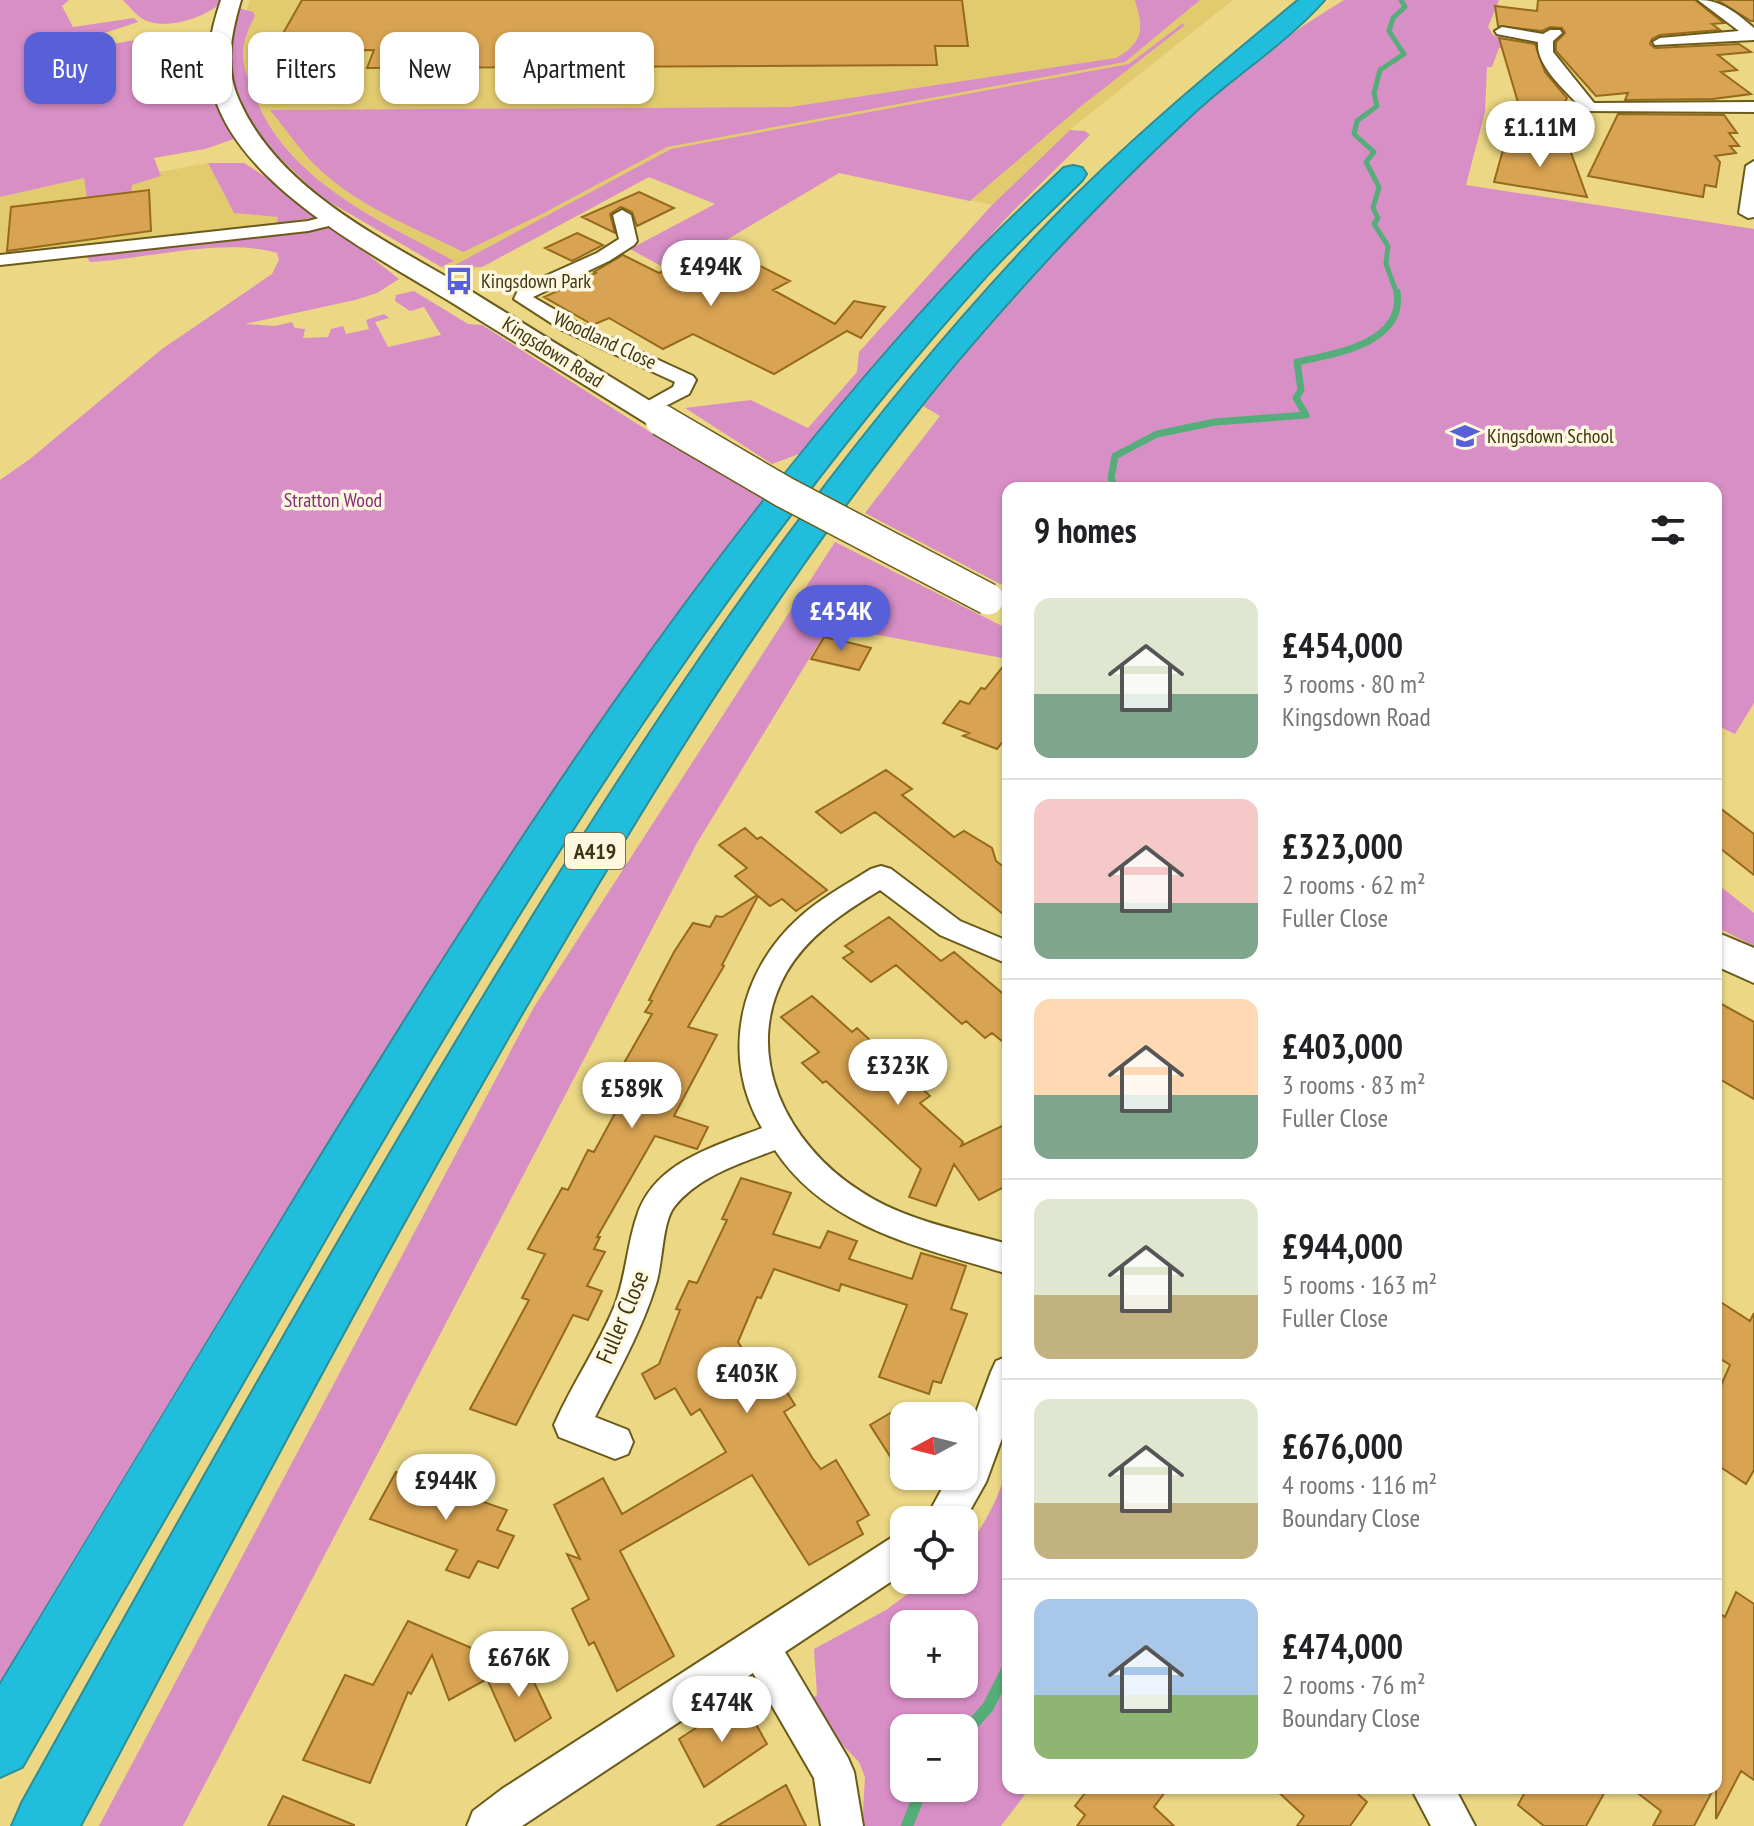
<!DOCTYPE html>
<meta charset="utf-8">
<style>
body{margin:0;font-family:"PT Sans Narrow",sans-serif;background:#f6f6f6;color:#202124;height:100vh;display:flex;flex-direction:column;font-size:30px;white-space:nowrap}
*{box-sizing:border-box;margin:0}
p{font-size:26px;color:#757577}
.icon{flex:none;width:44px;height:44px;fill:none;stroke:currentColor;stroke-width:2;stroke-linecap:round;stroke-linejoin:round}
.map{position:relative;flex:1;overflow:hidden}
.drawer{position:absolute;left:1002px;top:482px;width:720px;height:1312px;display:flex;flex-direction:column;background:#fff;border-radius:16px;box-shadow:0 2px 6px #0004}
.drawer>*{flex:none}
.guide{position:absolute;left:24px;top:32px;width:760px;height:72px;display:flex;gap:16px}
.needle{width:52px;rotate:263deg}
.buttons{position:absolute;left:890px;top:1402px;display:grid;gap:16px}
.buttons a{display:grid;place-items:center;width:88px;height:88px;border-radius:16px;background:#fff;box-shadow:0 2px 6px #0004;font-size:40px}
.price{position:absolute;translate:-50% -68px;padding:0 18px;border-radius:28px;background:#fff;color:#222;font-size:26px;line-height:52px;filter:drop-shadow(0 2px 4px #0008)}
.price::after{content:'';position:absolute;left:50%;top:48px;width:24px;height:18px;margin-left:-12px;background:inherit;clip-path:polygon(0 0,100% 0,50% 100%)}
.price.active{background:#5860d7;color:#fff}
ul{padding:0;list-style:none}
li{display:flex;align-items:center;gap:24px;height:200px;padding:0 32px}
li+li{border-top:2px solid #e0e0e0}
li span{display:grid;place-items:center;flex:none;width:224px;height:160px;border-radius:16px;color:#555}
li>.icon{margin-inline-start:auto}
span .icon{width:96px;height:96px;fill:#fffc;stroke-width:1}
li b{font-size:34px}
h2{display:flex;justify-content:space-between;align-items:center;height:96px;padding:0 32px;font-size:34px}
.chip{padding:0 28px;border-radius:16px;background:#fff;box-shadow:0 2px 6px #0004;font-size:28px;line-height:72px}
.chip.active{background:#5860d7;color:#fff}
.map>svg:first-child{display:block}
.built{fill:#e2cb6f}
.green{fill:#d88fc6;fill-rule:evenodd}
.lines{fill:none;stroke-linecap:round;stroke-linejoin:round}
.stream-far2{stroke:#55ae7a;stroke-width:5}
.stream-far1{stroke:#55ae7a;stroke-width:7}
.stream{stroke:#55ae7a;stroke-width:12}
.building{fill:#d8a352;stroke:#966a1c;stroke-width:2}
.street-casing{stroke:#6a5b1a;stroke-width:4}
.secondary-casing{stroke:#6a5b1a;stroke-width:4}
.highway-casing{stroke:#2b8e96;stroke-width:4}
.street{fill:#fff;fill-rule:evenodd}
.secondary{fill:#fff;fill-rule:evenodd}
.highway{fill:#21bddc;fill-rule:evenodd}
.secondary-bridge-casing{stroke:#6a5b1a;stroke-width:34;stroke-linecap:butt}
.secondary-bridge{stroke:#fff;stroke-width:31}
.labels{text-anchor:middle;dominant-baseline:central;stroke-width:7;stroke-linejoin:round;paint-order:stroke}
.far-poi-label{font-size:20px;fill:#3e3613;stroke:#fef8e0;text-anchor:start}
.far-street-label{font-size:20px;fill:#3e3613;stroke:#fef8e0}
.far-park-label{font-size:20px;fill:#842d74;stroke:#fef8e0}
.shield{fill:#fef8e0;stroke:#787050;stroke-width:2}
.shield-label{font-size:22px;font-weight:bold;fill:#3e3613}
.street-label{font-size:24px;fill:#3e3613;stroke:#fef8e0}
</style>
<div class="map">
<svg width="1754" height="1826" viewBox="0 0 1754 1826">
<rect width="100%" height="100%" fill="#ebd784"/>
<path class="built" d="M250 0H1233L1072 128 992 205 839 173 760 220 649 177 482 267 465 271 444 269 441 267 453 262 337 196 306 172 276 135 259 107 244 69 241 46 255 16 247 9Z
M208 163 234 213 279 217 277 223 0 254V197L84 178 132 185 160 176V172Z"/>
<path class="green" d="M0 0H69L62 6 73 27 134 18 138 22 59 48 64 54 129 41 196 33 204 40 207 73 215 95 233 11 239 8 253 12 255 16C237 50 241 63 255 97 290 183 378 219 454 261L441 267 321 197 243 123 232 133 234 139 205 149 154 158 161 176 132 185 131 192 87 198 84 178 0 197Z
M123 0H225C208 16 171 30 147 21 138 18 130 7 123 0Z
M1135 0H1200L1125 62 667 147 542 214 463 252C413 227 359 207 318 168 300 151 286 129 270 110L790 107 1116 58C1145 42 1143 27 1135 0Z
M1344 0H1499L1488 27 1493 35 1533 45V50L1499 48 1492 67H1487L1485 112 1466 185 1754 229V703L1735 734 1716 725V488H1008V588L865 513 940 416 923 406C1042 256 1178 100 1344 0Z
M1182 24 1185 25 1080 107 970 201 839 173 728 239 701 260 688 254 663 267 630 249 715 204 649 177 482 267 453 266 671 149 1129 64Z
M1070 130 1085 131 1090 135 1011 213 880 357 848 407 799 454 772 464 685 408 751 400 808 428 857 372 859 352 992 205Z
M208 163H244L301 200 314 218 277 223 278 217 234 213Z
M330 225 399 279 377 293 355 300 245 324 275 326 292 322 295 328 305 329 303 338 328 337 331 329 343 326 346 334 369 329 366 320 384 314 389 318 375 322 388 347 441 335 424 307 410 311 395 301 396 295 414 291 468 324 482 325 661 439 765 497 513 850 346 1114 0 1701V480L30 459 162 349 272 274 279 260 277 253C223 237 147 259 90 262L86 256 89 253Z
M835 542 1008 629V659L829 626 697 843 183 1826H99L534 1007Z
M1716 883 1754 913V946L1716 927Z
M1008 1468V1788H1030L1001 1826H862L865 1777 859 1762 834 1736 812 1698 817 1695 814 1649 886 1610 927 1580H964V1550C986 1525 997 1499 1008 1468ZM904 1624H964V1684H904ZM904 1728H964V1788H904Z"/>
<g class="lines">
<path class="stream-far2" d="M1397 294 1386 264 1388 246 1374 224 1378 218 1373 208 1379 187 1366 162 1374 152 1354 134 1357 121 1377 106 1374 93 1380 70 1404 54 1389 31 1393 18 1405 7 1401 0"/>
<path class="stream-far1" d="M1115 488 1111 478 1115 456 1157 434 1215 422 1306 415 1296 398 1301 390 1297 362C1333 354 1405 344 1397 292"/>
<path class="stream" d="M964 1734 988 1707 1008 1668
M907 1826 922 1788"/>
</g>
<path class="building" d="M302 0H962L968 46H935L937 65 367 68 374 50 273 51Z
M1538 0H1695L1724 23 1712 24 1720 30 1660 35 1652 39 1650 44 1655 48 1739 44 1751 52 1718 55 1737 70 1721 72 1751 94 1713 99 1625 100 1628 93 1596 96 1556 51V42L1565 33 1562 28 1550 27 1542 31 1498 26 1495 6 1537 11Z
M1717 0H1754V21H1751Z
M1499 38 1535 44 1545 72 1567 98 1557 116 1564 133 1525 126Z
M1618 114 1724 115 1737 133H1729L1739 146H1730L1736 153 1715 156 1720 162 1716 187 1705 185 1703 197 1588 176Z
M1505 143 1531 148 1530 143 1570 150 1587 197 1494 182Z
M149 190 151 231 7 251 11 207Z
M639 192 674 208 637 226 632 212 621 207 610 214 615 233 582 217Z
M577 233 603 245 572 261 545 248Z
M721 246 790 281 773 290 835 324 854 301 885 307 861 338 847 331 774 374 693 334 663 349 609 318 593 325 544 297 596 273 594 272 623 255 659 273 689 256 705 262Z
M824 637 851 643 871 648 859 670 811 659Z
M1008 660V735L997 749 963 736 969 733 943 723 960 701 969 704 981 688 985 689Z
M886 770 912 789 902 795 954 837 964 831 992 848 996 861 1008 870V918L875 812 841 833 816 812Z
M1716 805 1754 834V875L1716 845Z
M745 828 757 839 761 837 827 890 796 911 782 899 770 906 758 896 722 965 724 966 688 1027 717 1035 674 1116 708 1127 697 1149 655 1136 597 1237H600L594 1249 605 1252 587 1286 602 1291 588 1320 573 1315 516 1425 470 1409 529 1300 522 1298 545 1254 528 1249 562 1188 568 1190 588 1150 594 1152 619 1106 599 1100 612 1076 616 1077 652 1014 645 1012 652 1001 649 1000 674 952 693 923 710 927 716 916 722 917 757 895 735 876 747 868 719 845Z
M889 917 941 961 954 952 1008 998V1046L992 1033 985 1038 966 1021 962 1024 896 965 871 982 843 958 853 952 845 946Z
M812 996 852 1032 857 1028 930 1096 920 1103 963 1142 961 1146 1008 1123V1185L979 1200 954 1164 936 1206 909 1197 921 1169 826 1081 823 1083 802 1063 819 1052 781 1017Z
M1716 1001 1754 1022V1099L1716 1077Z
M741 1178 791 1193 773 1234 820 1248 828 1231 857 1241 849 1259 912 1279 921 1253 966 1266 951 1309 967 1314 941 1383 933 1381 929 1394 879 1377 907 1305 841 1284 839 1291 774 1269 761 1298 757 1297 738 1342 767 1387 779 1380 795 1405 784 1412 813 1459 821 1469 836 1460 869 1515 857 1522 863 1534 809 1565 752 1475 620 1551 674 1656 617 1691 594 1642 589 1645 572 1609 589 1599 567 1554 580 1559 554 1505 603 1478 622 1514 726 1452 700 1409 691 1415 675 1388 655 1399 642 1374 659 1364 680 1310 676 1309 689 1281 697 1283 727 1220 722 1219Z
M1716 1299 1750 1321 1754 1313V1470L1746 1484 1716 1464V1397L1730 1365 1716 1356Z
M904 1405V1478L870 1425Z
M396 1472 507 1510 497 1530 514 1536 498 1568 478 1561 469 1578 446 1570 457 1550 370 1519Z
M1736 1592 1754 1604V1780L1741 1771 1716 1819V1611L1725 1617Z
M408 1621 474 1649 487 1679 449 1700 432 1655 411 1694 408 1692 370 1783 303 1760 345 1675 373 1685Z
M522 1657 551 1718 515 1741 487 1679Z
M731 1705 738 1716 748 1710 767 1744 704 1787 679 1739Z
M786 1785 806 1826H717Z
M1089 1788H1168L1154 1807 1174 1826H1077L1085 1815 1075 1806Z
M1274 1788H1351L1367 1802 1350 1826H1297L1304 1816Z
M1527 1788H1607L1586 1826H1544L1518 1805Z
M1631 1788H1714L1694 1826H1653L1661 1811Z
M283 1796 354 1825V1826H268Z"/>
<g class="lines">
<defs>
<path id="street" d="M1698 0C1722 0 1736 13 1754 28V40L1655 45 1653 42 1660 38 1739 31Z
M1502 27 1543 34 1550 30H1560L1562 33 1553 41V52L1594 103 1754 102V112L1584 111C1569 93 1536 68 1538 42L1497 34 1495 31Z
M1510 127 1575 138 1583 143 1575 148 1504 135 1502 132Z
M1754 161V217L1748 218 1739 213 1746 166Z
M622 210 631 215 637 241 634 245 609 261 533 297 576 322 693 376 696 380 689 394 646 416 639 414 636 410 639 406 673 387 675 382 562 330 514 299 519 288 597 253 619 239 613 215Z
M335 214 344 219 341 223 308 231 0 265V255L308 221Z
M881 866 891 869 960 921 1008 941V964L940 935 880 890C844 912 807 936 786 973 740 1055 788 1145 860 1191 903 1220 959 1230 1008 1244V1274C924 1248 827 1229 775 1150 741 1163 698 1176 674 1207 662 1223 663 1262 656 1284 642 1330 617 1374 595 1417L628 1430 633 1442 628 1454 615 1459 559 1437 554 1425C572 1384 598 1347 615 1305 626 1276 627 1245 637 1216 654 1162 714 1147 762 1128 720 1057 739 971 800 917 821 898 847 884 871 869Z
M1008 1356V1422L986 1482 964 1521 925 1520 949 1476H964V1445L991 1372 996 1361Z
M904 1532V1573L785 1652 848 1758 854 1772 863 1826H821L814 1778 753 1673 522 1826H467L473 1811 502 1789 891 1538Z
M1411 1788H1455L1475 1826H1431Z"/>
<path id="secondary" d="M221 0H241C231 34 224 67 239 100 280 194 392 243 474 293 540 334 606 374 671 414L676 420 671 426 661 429 651 426C587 386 523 347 459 307 380 258 242 189 214 95 204 61 210 33 221 0Z
M1716 932 1754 948V983L1716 966Z"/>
<path id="highway" d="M1299 0H1324C1285 44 1232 76 1189 117 1107 193 1030 275 958 360 789 564 650 791 518 1020 365 1285 224 1556 80 1826H12L22 1803C172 1533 323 1262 483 998 649 724 827 455 1049 223 1127 142 1213 71 1299 0Z
M1073 166 1082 168 1086 174 1082 180C1051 211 1017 242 987 275 733 558 533 881 343 1208 236 1394 129 1581 22 1767L0 1777V1685C102 1514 206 1344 310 1174 506 854 712 534 970 260 1000 228 1032 199 1064 168Z"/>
</defs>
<use href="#street" class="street-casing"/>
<use href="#secondary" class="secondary-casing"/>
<use href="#highway" class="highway-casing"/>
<use href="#street" class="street"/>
<use href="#secondary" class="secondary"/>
<use href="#highway" class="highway"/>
<defs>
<path id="secondary-bridge" d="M661 420 784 492 988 599"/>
</defs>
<use href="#secondary-bridge" class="secondary-bridge-casing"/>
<use href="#secondary-bridge" class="secondary-bridge"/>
</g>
<defs>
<symbol id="bus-bare" viewBox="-9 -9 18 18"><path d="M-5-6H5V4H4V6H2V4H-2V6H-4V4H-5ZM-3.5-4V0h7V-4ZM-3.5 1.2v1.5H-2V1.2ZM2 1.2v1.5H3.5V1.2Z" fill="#5860d7" stroke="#fef8e0" stroke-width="2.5" paint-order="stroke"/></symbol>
<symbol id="school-bare" viewBox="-9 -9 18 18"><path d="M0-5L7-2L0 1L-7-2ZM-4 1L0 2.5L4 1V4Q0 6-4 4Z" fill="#5860d7" stroke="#fef8e0" stroke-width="2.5" paint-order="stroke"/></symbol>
</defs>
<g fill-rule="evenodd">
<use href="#bus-bare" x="439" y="261" width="40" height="40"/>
<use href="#school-bare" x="1445" y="416" width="40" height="40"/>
</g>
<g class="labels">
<g class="far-poi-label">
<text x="481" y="281">Kingsdown Park</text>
<text x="1487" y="436">Kingsdown School</text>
</g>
<g class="far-street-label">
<text transform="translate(605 340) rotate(25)">Woodland Close</text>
<text transform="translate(553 352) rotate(32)">Kingsdown Road</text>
</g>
<g class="far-park-label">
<text x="333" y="500">Stratton Wood</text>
</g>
<rect class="shield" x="565" y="833" width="60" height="36" rx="6"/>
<g class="shield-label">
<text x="595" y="851">A419</text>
</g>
<g class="street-label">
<text transform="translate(622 1317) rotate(-67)">Fuller Close</text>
</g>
</g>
</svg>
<div class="buttons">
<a><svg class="needle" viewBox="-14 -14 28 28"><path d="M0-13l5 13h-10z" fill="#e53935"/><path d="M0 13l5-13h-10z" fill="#757577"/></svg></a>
<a><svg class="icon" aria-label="locate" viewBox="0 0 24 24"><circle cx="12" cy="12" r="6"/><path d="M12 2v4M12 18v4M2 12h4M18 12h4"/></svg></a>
<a>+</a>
<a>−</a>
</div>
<b class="price" style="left:1540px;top:169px">£1.11M</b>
<b class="price" style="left:711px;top:308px">£494K</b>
<b class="price active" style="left:841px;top:653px">£454K</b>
<b class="price" style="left:898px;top:1107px">£323K</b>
<b class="price" style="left:632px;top:1130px">£589K</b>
<b class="price" style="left:747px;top:1415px">£403K</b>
<b class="price" style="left:446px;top:1522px">£944K</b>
<b class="price" style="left:519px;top:1699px">£676K</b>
<b class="price" style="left:722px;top:1744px">£474K</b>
<div class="guide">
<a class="chip active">Buy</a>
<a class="chip">Rent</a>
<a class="chip">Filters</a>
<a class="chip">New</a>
<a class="chip">Apartment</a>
</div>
<section class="drawer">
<h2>9 homes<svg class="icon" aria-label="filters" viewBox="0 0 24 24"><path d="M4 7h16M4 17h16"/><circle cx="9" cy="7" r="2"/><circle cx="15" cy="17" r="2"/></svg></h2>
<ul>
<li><span style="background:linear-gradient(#dfe7d0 60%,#7fa58c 0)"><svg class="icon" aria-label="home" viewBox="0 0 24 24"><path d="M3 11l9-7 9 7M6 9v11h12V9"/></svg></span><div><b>£454,000</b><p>3 rooms · 80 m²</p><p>Kingsdown Road</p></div></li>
<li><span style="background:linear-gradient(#f6c9c9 65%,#7fa58c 0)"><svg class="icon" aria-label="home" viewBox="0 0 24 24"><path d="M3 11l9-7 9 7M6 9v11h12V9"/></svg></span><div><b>£323,000</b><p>2 rooms · 62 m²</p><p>Fuller Close</p></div></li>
<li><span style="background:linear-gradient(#ffd9b3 60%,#7fa58c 0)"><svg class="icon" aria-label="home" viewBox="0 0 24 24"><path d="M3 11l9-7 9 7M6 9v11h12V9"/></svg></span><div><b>£403,000</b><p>3 rooms · 83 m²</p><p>Fuller Close</p></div></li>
<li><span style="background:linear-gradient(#dfe7d0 60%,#c2b280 0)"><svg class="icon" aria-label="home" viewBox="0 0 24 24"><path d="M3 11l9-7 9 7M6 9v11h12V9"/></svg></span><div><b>£944,000</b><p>5 rooms · 163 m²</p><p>Fuller Close</p></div></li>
<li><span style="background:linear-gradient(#dfe7d0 65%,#c2b280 0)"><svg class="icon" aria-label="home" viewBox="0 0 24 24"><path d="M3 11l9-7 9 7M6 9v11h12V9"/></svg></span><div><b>£676,000</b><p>4 rooms · 116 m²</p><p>Boundary Close</p></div></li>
<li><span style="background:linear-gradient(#a9c7e8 60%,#8fb573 0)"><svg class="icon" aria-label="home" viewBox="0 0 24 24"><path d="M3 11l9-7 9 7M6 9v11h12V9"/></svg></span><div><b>£474,000</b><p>2 rooms · 76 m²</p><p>Boundary Close</p></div></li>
</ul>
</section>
</div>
